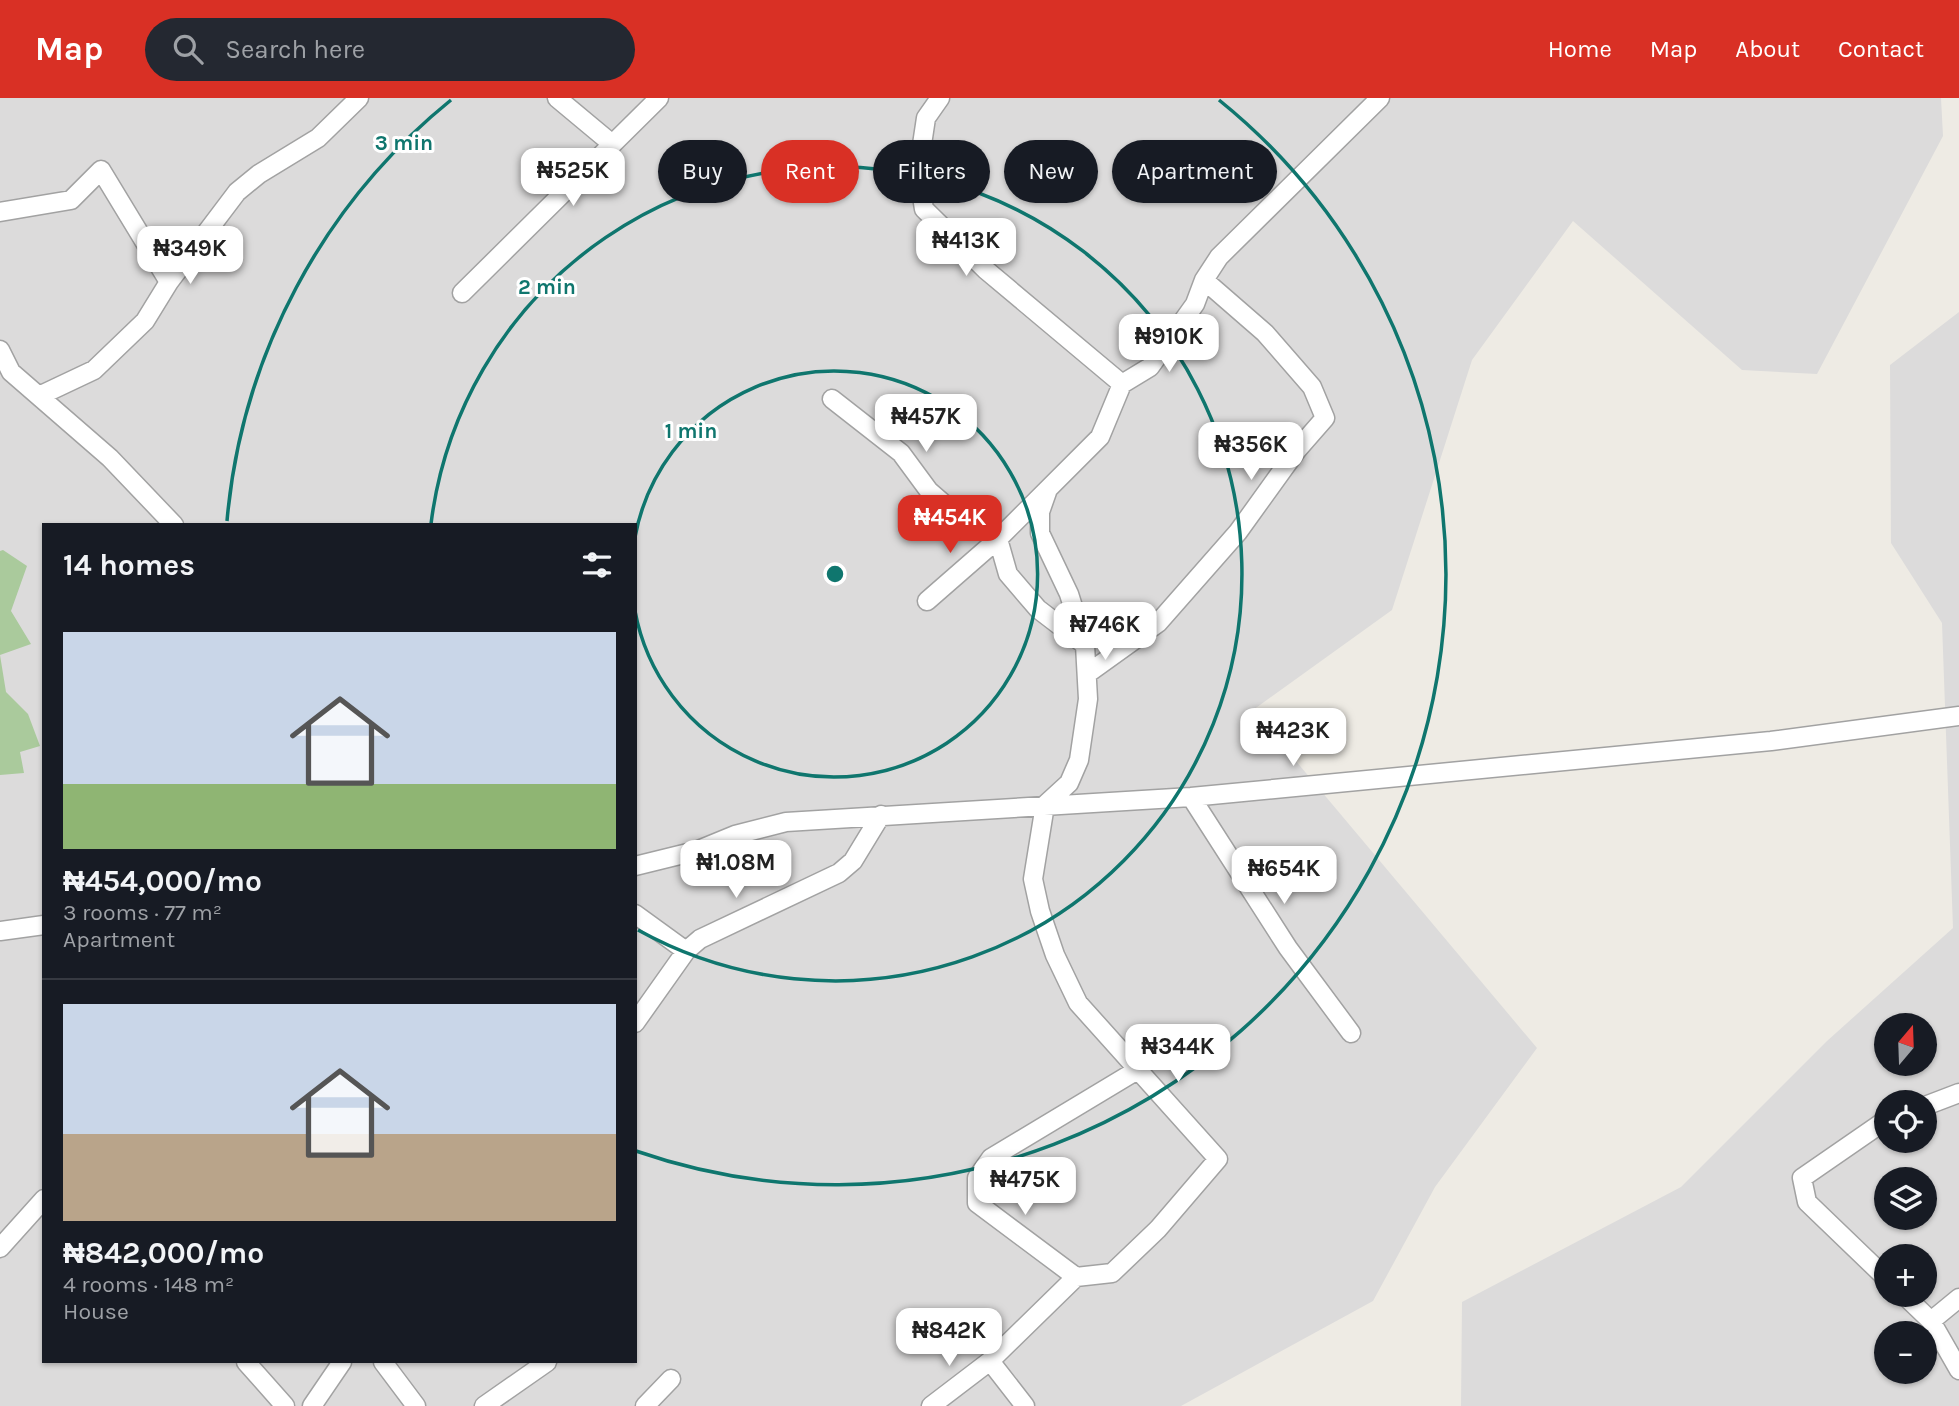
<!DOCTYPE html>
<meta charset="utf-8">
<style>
body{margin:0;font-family:Karla,sans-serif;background:#242831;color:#f1f3f6;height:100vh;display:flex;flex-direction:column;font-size:26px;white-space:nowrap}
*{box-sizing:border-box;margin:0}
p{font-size:23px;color:#9ea1a6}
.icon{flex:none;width:38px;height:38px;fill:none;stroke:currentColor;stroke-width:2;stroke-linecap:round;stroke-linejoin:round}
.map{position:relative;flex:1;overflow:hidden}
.panel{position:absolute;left:42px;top:425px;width:595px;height:840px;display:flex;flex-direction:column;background:#171b24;border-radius:0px;box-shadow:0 2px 5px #0004}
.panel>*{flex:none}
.hud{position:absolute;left:658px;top:42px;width:665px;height:63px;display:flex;gap:14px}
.needle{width:46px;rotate:19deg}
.controls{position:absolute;left:1874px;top:915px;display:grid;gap:14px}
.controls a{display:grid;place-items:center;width:63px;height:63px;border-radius:50%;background:#171b24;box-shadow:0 2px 5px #0004;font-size:35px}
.price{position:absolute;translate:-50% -60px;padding:0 16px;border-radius:14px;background:#fff;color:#222;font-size:23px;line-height:46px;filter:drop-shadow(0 2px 4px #0008)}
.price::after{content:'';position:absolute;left:50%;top:42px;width:21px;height:16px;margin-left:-10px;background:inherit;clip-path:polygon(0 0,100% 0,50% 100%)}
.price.on{background:#d93025;color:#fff}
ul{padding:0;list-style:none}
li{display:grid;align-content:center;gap:14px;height:371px;padding:0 21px}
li+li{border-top:2px solid #363941}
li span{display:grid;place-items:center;height:217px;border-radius:0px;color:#555}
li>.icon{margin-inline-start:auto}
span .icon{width:126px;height:126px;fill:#fffc;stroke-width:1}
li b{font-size:30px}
h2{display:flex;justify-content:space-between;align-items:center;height:84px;padding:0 21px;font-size:30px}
.tag{padding:0 24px;border-radius:32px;background:#171b24;box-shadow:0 2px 5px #0004;font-size:24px;line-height:63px}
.tag.on{background:#d93025;color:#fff}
header{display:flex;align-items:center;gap:42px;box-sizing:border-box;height:98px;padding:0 35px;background:#d93025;color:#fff}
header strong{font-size:33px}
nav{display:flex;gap:38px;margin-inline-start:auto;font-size:24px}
.search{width:490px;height:63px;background:#242831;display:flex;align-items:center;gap:18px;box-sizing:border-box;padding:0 24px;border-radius:38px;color:#9ea1a6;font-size:26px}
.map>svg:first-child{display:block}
.residential{fill:#dcdbdb;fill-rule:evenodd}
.forest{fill:#aaca9c}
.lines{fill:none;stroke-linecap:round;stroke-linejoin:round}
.minor-casing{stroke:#a2a2a2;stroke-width:21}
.minor{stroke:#fff;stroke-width:18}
.ring{fill:none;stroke:#0f766e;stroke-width:3.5}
.centre{fill:#0f766e;stroke:#fff;stroke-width:3.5}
.ring-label{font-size:21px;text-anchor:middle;font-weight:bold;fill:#0f766e;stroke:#fff;stroke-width:6;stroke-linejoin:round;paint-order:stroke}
</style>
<header>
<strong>Map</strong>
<div class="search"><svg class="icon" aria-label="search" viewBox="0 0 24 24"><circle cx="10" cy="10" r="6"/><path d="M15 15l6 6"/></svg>Search here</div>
<nav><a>Home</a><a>Map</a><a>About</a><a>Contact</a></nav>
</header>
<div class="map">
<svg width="1959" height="1308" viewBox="0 0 1959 1308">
<rect width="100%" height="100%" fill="#eeebe4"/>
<path class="residential" d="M0 0H1941L1943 38 1817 276 1742 272 1573 123 1472 262 1392 512 1253 612 1537 950 1435 1089 1373 1203 1181 1308H0ZM44 427H635V1264H44Z
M1959 214V1308H1461L1462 1204 1681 1089 1827 943 1953 830 1942 525 1891 445 1890 267ZM1886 928H1925V966H1886ZM1886 1004H1925V1043H1886ZM1886 1082H1925V1120H1886ZM1886 1158H1925V1197H1886ZM1886 1236H1925V1274H1886Z"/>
<path class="forest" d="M3 452 27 468 11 513 31 546 0 557 6 594 28 616 40 648 20 654 24 675 0 677V453Z"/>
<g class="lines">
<defs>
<path id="minor" d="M557 0 611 45
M940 0 926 20 918 73 924 111 986 172 1122 286
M0 114 71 102 101 72 169 184 237 94 259 76 318 40 359 0
M462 195 659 0
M0 252 11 274 110 360 174 427
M39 298 94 272 145 223 169 184
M832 301 901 355 929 393 959 419 998 441 927 503
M1047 394 1040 414V435L1069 496 1085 547 1088 601 1079 662 1069 685 1045 707 1033 781 1040 813 1055 857 1078 905 1218 1061 1158 1131 1112 1175 1076 1179
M1085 547 1038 511 1008 476 998 441 1100 339 1122 286 1150 269 1195 206 1204 182 1219 159 1380 0
M1087 576 1158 525 1238 434 1297 352 1325 320 1312 289 1265 235 1204 182
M1191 699 1288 850 1351 935
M635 768 696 753 735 737 786 724 1191 699 1771 643 1959 618
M635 816 686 853
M0 833 44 827
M635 925 686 853 700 841 839 775 853 763 881 717
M1925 1008 1959 995
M1886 1022 1802 1080 1807 1104 1886 1180
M0 1150 44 1101
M1904 1197 1931 1223 1959 1272
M1931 1223 1959 1200
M990 1263 1025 1308
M246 1264 285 1308
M383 1264 416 1308
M312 1308 342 1264
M484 1308 547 1264
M645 1308 671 1281
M931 1308 990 1263 1076 1179 977 1105V1080L991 1060 1139 971"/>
</defs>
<use href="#minor" class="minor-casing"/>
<use href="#minor" class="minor"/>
</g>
<g class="ring">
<path d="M635 439A203 203 0 1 1 635 513"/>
<path d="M431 426A407 407 0 1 1 638 832"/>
<path d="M227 423A610 610 0 0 1 451 2M1219 2A610 610 0 0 1 636 1053"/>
</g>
<circle cx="835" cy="476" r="10" class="centre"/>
<g class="ring-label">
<text x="404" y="52">3 min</text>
<text x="547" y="196">2 min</text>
<text x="691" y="340">1 min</text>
</g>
</svg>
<div class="controls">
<a><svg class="needle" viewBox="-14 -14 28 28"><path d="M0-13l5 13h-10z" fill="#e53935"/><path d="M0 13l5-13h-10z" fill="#9ea1a6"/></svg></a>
<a><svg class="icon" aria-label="locate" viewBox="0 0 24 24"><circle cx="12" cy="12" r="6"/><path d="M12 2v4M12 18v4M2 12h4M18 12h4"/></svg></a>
<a><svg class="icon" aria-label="layers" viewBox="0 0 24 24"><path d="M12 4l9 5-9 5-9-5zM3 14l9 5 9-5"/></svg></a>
<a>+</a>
<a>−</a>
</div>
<b class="price" style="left:573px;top:110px">₦525K</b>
<b class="price" style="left:966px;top:180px">₦413K</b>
<b class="price" style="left:190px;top:188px">₦349K</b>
<b class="price" style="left:1169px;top:276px">₦910K</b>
<b class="price" style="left:926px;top:356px">₦457K</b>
<b class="price" style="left:1251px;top:384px">₦356K</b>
<b class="price on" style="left:950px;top:457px">₦454K</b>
<b class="price" style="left:1105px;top:564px">₦746K</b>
<b class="price" style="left:1293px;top:670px">₦423K</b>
<b class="price" style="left:736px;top:802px">₦1.08M</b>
<b class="price" style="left:1284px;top:808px">₦654K</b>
<b class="price" style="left:1178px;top:986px">₦344K</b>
<b class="price" style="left:1025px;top:1119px">₦475K</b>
<b class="price" style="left:949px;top:1270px">₦842K</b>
<div class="hud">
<a class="tag">Buy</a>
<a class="tag on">Rent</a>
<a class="tag">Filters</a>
<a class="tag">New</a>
<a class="tag">Apartment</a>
</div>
<section class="panel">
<h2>14 homes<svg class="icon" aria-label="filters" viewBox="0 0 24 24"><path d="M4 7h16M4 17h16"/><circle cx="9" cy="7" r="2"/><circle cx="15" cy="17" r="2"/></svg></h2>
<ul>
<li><span style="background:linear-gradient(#c9d6e8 70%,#8fb573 0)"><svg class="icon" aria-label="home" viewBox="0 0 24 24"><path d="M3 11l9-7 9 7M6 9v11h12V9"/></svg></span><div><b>₦454,000/mo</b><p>3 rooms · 77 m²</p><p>Apartment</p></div></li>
<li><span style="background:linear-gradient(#c9d6e8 60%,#b9a48a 0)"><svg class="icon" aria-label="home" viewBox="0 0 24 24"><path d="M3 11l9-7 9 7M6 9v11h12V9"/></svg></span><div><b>₦842,000/mo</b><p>4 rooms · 148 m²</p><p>House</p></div></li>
</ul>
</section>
</div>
